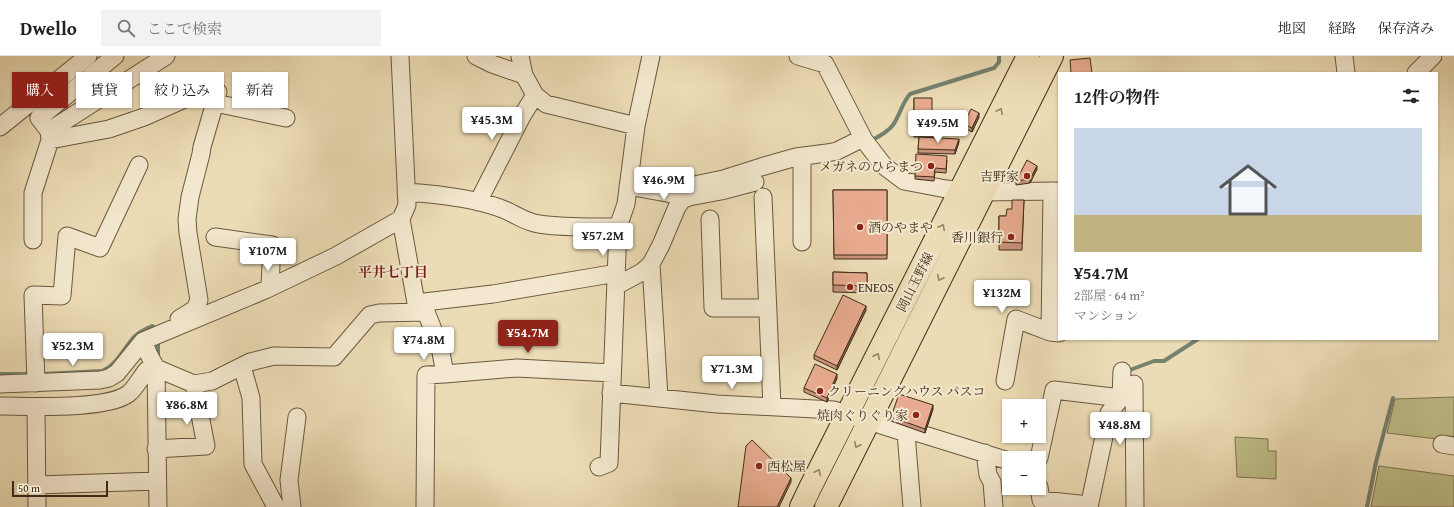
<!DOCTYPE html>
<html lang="ja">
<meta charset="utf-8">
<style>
body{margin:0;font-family:"Gentium Book Plus","Noto Serif JP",serif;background:#f2f2f2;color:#202124;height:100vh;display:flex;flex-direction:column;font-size:15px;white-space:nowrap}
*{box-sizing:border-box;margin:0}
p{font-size:13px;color:#757577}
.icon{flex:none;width:22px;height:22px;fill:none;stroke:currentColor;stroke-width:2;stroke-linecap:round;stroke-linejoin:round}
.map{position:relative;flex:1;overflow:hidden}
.drawer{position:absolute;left:1058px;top:16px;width:380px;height:268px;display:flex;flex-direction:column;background:#fff;border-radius:0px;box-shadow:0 1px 3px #0004}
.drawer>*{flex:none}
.top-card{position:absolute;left:12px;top:16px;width:380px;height:36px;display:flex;gap:8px}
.buttons{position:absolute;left:1002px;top:343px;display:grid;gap:8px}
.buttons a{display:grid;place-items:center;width:44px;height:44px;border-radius:0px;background:#fff;box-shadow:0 1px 3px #0004;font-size:20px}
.scale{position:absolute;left:12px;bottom:10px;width:96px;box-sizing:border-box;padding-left:4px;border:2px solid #3f2c18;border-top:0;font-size:11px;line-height:14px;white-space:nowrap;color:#3f2c18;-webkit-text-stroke:3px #f3e8cf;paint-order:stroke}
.price{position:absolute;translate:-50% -34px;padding:0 9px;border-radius:4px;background:#fff;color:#222;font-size:13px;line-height:26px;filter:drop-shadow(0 1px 2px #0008)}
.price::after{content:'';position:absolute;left:50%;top:24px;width:12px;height:9px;margin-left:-6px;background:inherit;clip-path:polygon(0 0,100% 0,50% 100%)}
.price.on{background:#8f2418;color:#fff}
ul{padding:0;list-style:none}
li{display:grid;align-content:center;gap:8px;height:212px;padding:0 16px}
li span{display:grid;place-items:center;height:124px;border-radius:0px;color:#555}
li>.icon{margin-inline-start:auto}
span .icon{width:72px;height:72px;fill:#fffc;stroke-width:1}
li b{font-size:17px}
h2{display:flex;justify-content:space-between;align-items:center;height:48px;padding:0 16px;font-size:17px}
.chip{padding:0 14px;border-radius:0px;background:#fff;box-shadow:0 1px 3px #0004;font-size:14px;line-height:36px}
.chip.on{background:#8f2418;color:#fff}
header{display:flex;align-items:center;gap:24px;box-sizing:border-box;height:56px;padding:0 20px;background:#fff;border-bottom:1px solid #e0e0e0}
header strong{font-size:19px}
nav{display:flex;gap:22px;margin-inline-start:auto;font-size:14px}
.search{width:280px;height:36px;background:#f2f2f2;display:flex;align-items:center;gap:10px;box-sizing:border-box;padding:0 14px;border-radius:0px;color:#757577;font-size:15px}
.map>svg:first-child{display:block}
.green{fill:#bfbe88;stroke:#7f7550}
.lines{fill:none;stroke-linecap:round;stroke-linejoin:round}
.stream{stroke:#758270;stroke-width:4}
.minor-casing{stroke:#6a583f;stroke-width:19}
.major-casing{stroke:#3f2c18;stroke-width:24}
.minor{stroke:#f3e8cf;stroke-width:17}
.major{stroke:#ecdcb5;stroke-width:22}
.wall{fill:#c8937b;stroke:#3f2c18}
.shaded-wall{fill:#a27864;stroke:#3f2c18}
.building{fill:#e8ab8f;stroke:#3f2c18}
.oneway{stroke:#968466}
.poi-dot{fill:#8f2418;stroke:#f3e8cf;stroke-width:1.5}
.labels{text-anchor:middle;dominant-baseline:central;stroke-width:4;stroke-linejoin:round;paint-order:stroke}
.poi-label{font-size:13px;fill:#3f2c18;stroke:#f3e8cf;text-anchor:end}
.street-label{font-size:13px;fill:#3f2c18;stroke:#f3e8cf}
.neighbourhood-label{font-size:14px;font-weight:bold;fill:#7a1f14;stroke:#f3e8cf}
</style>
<header>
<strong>Dwello</strong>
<div class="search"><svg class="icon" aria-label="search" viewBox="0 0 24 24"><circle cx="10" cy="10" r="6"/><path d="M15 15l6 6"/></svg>ここで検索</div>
<nav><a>地図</a><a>経路</a><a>保存済み</a></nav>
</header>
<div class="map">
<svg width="1454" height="451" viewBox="0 0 1454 451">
<rect width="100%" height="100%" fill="#ecdcb5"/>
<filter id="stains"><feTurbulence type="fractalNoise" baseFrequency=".005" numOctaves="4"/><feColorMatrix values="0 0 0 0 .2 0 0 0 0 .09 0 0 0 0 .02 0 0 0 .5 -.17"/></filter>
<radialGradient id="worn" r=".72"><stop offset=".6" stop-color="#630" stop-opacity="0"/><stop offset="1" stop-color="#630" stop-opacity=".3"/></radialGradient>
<path class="green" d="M1454 341V385L1387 377 1395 343Z
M1235 381 1268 383V395H1276V423L1237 421Z
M1379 410 1454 420V451H1371Z"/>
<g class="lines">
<path class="stream" d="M870 85C878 81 887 77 893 69 900 59 902 47 910 38L994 12 999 6V0
M158 301V286
M0 318H30
M43 318 102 315C117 309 123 293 134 281 139 276 145 273 152 270L156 272
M1128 318 1130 314 1154 305H1164L1198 283
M1367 451 1376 406 1393 342"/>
<defs>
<path id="minor" d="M400 0 407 149 401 163 416 247 426 256 440 291 445 318 426 319 425 451
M476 0 492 8 524 19 535 39 546 48 636 70
M520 0 524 19
M798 0 825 8 864 84 884 110 904 125 946 133 983 136 1059 135
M1344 0 1346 17
M1416 17 1433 0
M215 47 286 62
M45 57 115 0
M0 71 88 0
M49 75 166 0
M50 84 109 73 144 61 209 32 218 36 202 91 201 98 190 141 187 163 188 177 199 244 195 253 179 263
M628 130 672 138 685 131 723 123 761 111 796 101 827 97 837 95 863 82
M406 136C437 138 476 142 505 154 517 159 525 166 539 168 565 172 592 171 618 171
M763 141 772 351
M478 146 522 60 535 39
M710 163 713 252H768
M215 181 272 189 270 230
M33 184V137L50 84 49 75 39 62 59 25
M802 186V101
M651 208 659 341
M616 230 642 216 651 208 661 189 677 151 682 144 689 141 721 135 755 126
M416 247 493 238 617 217
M1050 276 1052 135
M143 285 149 299 156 312 158 451
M242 310 251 342 253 408 276 451
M445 318 517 312 612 317
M1005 325 1016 263 1050 276 1059 277
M36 327 33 239 62 240 67 180 100 192 139 109
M0 328 100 324 109 322 117 317 143 285 265 234 336 200 401 163
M1134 328 1135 451
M611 337 717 348 834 354 906 377 912 451
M0 350C29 350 106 354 128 338 135 333 141 321 147 314L156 312 194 328 212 325 250 306 274 300 334 301 370 259 379 257 426 256
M36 351 37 451
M906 377 915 376 1009 405
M1442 388 1454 390
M156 393 206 390 194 328
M985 397 988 419 992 426 994 451
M1039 402 1054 334 1121 342
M599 411 609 407 618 171 626 148 636 70 651 0
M37 429 157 425
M1039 431 1041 444 1089 449
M292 451 289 424 297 361
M1089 451 1109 357 1121 342 1122 315"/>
<path id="major" d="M801 451 810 432 1028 0
M826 451 1052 0"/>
</defs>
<use href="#minor" class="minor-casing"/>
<use href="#major" class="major-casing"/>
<use href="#minor" class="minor"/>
<use href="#major" class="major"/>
</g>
<path class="wall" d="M914 42 932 63H938V81H914Z
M979 61 972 76 964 72V68Z
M919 81 959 86 955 98 918 97Z
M947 104 946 117 935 116 934 125 915 123V120Z
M1037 113 1030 127 1016 129V125Z
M833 134H887V203H834Z
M1024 144 1022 194H999V160H1006L1012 153Z
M833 216 867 217V237L833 236Z
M866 254 837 314 814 303V299Z
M837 322 827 346 804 336V332Z
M933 353 925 377 891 365V361Z"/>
<path class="shaded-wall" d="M979 57V61L972 76V72Z
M959 83V86L955 98V94Z
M1037 110V113L1030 127V123Z
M866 250V254L837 314V310Z
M837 318V322L827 346V342Z
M933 349V353L925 377V373Z
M791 422V426L779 451H777Z"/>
<path class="building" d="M1090 2 1092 17H1071L1070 4Z
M914 42H932V63H938V73L914 74Z
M971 53 979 57 972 72 964 68Z
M919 81 959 83 955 94 918 93Z
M916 98 947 100 946 113 935 112 934 121 915 120Z
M1027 104 1037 110 1030 123 1016 125Z
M833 134H887V199H834Z
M1012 144H1024L1022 187 999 186V160H1006L1007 153H1012Z
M833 216 867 217V230L833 229Z
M843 239 866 250 837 310 814 299Z
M815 308 837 318 827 342 804 332Z
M899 338 933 349 925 373 891 361Z
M752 384 791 422 777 451H738L746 390Z"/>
<defs><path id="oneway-chevron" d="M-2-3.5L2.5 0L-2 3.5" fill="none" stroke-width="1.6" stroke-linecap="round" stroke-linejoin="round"/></defs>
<g class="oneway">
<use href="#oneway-chevron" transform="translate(1000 55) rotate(-63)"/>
<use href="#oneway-chevron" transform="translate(942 171) rotate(-63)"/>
<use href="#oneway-chevron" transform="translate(940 222) rotate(117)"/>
<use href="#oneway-chevron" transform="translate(877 300) rotate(-63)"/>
<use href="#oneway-chevron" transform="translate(857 389) rotate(116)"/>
<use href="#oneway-chevron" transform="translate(818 416) rotate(-63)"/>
</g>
<g class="poi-dot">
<circle cx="931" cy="110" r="4"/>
<circle cx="1027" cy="120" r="4"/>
<circle cx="860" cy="171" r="4"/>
<circle cx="1011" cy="181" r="4"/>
<circle cx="850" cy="231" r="4"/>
<circle cx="820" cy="335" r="4"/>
<circle cx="916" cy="359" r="4"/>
<circle cx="759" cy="410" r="4"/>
</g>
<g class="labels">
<g class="poi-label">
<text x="923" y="110">メガネのひらまつ</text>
<text x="1019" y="120">吉野家</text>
<text x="868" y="171" text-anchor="start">酒のやまや</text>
<text x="1003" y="181">香川銀行</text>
<text x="858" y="231" text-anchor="start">ENEOS</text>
<text x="828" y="335" text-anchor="start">クリーニングハウス パスコ</text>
<text x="908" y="359">焼肉ぐりぐり家</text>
<text x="767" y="410" text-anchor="start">西松屋</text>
</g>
<g class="street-label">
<text transform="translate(915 226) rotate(-63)">岡山玉野線</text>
</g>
<g class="neighbourhood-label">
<text x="393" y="216">平井七丁目</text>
</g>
</g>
<rect width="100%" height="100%" filter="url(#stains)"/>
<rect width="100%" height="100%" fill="url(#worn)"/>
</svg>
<div class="buttons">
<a>+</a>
<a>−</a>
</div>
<div class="scale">50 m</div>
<b class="price" style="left:492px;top:85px">¥45.3M</b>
<b class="price" style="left:938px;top:88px">¥49.5M</b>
<b class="price" style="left:664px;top:145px">¥46.9M</b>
<b class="price" style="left:603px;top:201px">¥57.2M</b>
<b class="price" style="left:268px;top:216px">¥107M</b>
<b class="price" style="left:1002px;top:258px">¥132M</b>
<b class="price on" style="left:528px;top:298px">¥54.7M</b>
<b class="price" style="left:424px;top:305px">¥74.8M</b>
<b class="price" style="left:73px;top:311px">¥52.3M</b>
<b class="price" style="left:732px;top:334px">¥71.3M</b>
<b class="price" style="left:187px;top:370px">¥86.8M</b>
<b class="price" style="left:1120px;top:390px">¥48.8M</b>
<div class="top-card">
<a class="chip on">購入</a>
<a class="chip">賃貸</a>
<a class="chip">絞り込み</a>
<a class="chip">新着</a>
</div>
<section class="drawer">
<h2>12件の物件<svg class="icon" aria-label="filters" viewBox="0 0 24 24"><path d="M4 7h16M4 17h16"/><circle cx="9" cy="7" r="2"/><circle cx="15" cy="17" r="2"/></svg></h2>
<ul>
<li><span style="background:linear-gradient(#c9d6e8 70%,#c2b280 0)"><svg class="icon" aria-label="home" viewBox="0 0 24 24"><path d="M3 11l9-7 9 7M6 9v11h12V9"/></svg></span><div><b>¥54.7M</b><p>2部屋 · 64 m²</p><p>マンション</p></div></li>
</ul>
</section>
</div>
